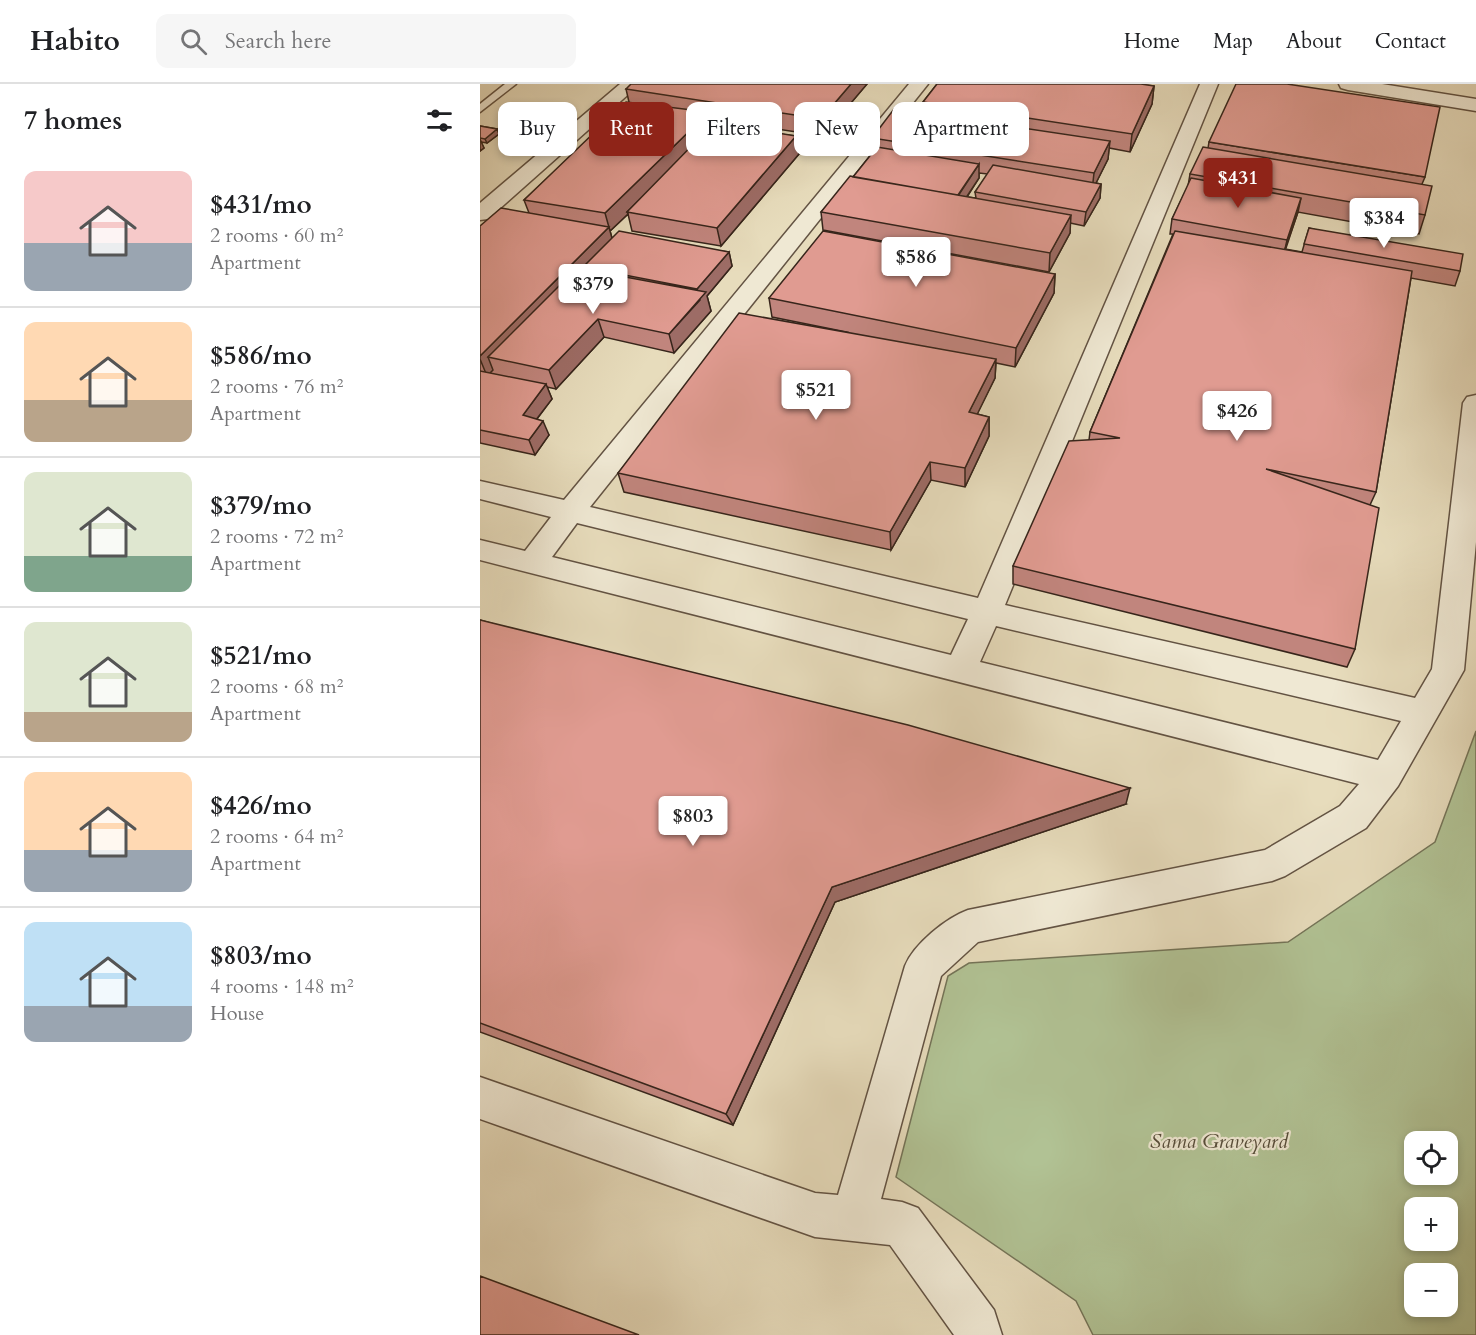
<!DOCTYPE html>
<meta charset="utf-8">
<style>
body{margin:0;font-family:Cardo,serif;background:#f6f6f6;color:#202124;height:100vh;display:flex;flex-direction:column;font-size:22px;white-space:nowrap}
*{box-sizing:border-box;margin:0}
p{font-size:20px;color:#757577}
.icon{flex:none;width:33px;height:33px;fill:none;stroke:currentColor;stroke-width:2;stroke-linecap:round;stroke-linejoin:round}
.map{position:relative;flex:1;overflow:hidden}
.details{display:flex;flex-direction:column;background:#fff;width:480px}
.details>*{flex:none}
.hud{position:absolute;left:18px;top:18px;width:570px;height:54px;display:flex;gap:12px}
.fabs{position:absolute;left:924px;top:1047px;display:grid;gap:12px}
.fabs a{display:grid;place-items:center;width:54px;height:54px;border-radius:12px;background:#fff;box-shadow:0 3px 9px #0003;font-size:30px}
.price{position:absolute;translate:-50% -51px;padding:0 14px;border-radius:6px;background:#fff;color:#222;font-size:20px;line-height:39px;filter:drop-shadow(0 2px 3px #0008)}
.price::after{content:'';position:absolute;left:50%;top:36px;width:18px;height:14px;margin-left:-9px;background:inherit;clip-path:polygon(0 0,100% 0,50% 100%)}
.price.active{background:#8f2418;color:#fff}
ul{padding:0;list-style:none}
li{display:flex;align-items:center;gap:18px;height:150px;padding:0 24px}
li+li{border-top:2px solid #e0e0e0}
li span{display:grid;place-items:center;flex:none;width:168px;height:120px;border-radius:12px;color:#555}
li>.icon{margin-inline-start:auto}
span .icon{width:72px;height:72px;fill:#fffc;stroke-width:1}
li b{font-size:26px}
h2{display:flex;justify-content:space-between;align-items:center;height:72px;padding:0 24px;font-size:26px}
.chip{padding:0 21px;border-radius:12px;background:#fff;box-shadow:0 3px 9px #0003;font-size:21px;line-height:54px}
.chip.active{background:#8f2418;color:#fff}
header{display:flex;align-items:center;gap:36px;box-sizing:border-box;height:84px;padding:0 30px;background:#fff;border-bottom:2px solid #e0e0e0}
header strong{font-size:28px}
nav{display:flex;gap:33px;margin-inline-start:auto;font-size:21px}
.search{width:420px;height:54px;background:#f6f6f6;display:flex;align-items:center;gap:15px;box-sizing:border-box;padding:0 21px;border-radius:12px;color:#757577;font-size:22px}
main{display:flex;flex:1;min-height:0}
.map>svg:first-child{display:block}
.green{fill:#b1c294;stroke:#747458;stroke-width:1.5;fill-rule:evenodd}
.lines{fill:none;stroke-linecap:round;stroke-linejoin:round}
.lane-casing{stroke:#635343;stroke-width:3}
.street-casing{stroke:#635343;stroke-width:3}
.lane{fill:#efe8d3;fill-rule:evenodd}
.street{fill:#efe8d3;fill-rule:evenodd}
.wall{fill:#c1857d;stroke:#37251b;stroke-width:1.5;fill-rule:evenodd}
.shaded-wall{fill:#9d6c66;stroke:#37251b;stroke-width:1.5}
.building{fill:#e09b91;stroke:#37251b;stroke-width:1.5}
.labels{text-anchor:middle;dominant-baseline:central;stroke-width:4.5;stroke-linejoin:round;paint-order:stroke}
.near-park-label{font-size:21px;font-style:italic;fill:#564c39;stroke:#efe8d3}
</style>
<header>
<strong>Habito</strong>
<div class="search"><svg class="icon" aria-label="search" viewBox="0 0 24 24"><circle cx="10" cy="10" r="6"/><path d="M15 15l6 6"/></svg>Search here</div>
<nav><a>Home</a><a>Map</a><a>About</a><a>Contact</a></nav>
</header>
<main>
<section class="details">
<h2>7 homes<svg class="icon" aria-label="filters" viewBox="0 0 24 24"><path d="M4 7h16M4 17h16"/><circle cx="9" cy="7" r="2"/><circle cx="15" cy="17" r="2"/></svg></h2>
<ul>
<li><span style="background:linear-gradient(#f6c9c9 60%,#9aa5b1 0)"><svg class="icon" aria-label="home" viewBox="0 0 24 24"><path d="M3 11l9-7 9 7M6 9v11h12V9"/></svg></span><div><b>$431/mo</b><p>2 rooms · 60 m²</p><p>Apartment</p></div></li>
<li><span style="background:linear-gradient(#ffd9b3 65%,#b9a48a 0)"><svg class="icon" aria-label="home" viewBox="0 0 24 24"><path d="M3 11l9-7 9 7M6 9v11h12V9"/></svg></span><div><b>$586/mo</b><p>2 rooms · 76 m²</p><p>Apartment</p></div></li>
<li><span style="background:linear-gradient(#dfe7d0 70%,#7fa58c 0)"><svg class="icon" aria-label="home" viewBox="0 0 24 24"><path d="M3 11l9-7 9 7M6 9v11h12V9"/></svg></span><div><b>$379/mo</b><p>2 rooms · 72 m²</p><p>Apartment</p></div></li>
<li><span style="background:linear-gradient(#dfe7d0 75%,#b9a48a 0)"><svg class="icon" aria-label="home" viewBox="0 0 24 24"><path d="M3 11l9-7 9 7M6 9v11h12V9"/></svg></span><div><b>$521/mo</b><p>2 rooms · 68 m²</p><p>Apartment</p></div></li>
<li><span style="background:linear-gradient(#ffd9b3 65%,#9aa5b1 0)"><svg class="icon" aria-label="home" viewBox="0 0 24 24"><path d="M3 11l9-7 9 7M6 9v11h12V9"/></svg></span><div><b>$426/mo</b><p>2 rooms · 64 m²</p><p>Apartment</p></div></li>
<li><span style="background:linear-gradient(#bfe0f5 70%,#9aa5b1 0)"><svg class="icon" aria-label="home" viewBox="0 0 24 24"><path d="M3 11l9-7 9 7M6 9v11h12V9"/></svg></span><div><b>$803/mo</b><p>4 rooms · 148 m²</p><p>House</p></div></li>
</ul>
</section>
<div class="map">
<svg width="996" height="1251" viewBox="0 0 996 1251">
<rect width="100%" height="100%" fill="#e7dcbc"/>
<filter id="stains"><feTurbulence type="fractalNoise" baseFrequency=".00333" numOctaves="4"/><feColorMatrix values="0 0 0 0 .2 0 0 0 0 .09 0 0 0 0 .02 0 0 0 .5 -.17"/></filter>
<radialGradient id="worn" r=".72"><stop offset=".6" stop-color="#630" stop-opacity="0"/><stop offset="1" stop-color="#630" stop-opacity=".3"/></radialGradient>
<path class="green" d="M996 647V1251H613L596 1217 416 1093 468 892 489 879 808 858 955 758ZM934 1058H968V1090H934ZM934 1124H968V1156H934ZM934 1190H968V1222H934Z"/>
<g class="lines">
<defs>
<path id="lane" d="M25 0H36L0 28V20Z"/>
<path id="street" d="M140 0H160L8 135 0 136V119Z
M429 0H448L110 423 498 514 720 0H738L525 521 935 614 952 585 983 319 987 313 996 311V458L984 586 918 702 886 744 805 792 792 797 498 858 461 892 401 1115 422 1118 438 1124 514 1226 522 1251H474L410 1161 335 1153 0 1035V993L335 1109 358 1111 425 882C434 860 466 834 488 826L785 766 860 722 879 700 0 476V456L45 467 71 433 0 415V397L84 416ZM97 439 488 535 471 571 72 473ZM516 542 921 637 898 676 500 578Z
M859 0H902L996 15V27L868 6 861 4Z"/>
</defs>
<use href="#lane" class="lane-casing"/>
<use href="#street" class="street-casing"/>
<use href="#lane" class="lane"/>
<use href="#street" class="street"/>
</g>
<path class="wall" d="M387 0 343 52 230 35 231 42 316 52 319 70 241 162 152 147 148 130 130 147 132 154 249 168 252 182 227 212 231 227 194 269 124 253 76 305 67 303 72 315 57 335 69 351 55 371 0 359V142L49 129 44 116 149 18 146 5Z
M457 0H665V1L674 2 672 20 650 68 629 64 628 75 616 99 621 100 620 114 604 142 590 139V149L569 188 343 146 341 128 373 93 393 68 392 54 443 29V18ZM499 89 508 90 495 108 496 114 487 113 499 94Z
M0 42 17 45 19 50 7 59 1 58 4 64 0 67Z
M729 58 945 93 942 100 945 131 939 150 818 128 805 165 822 168 829 144 980 187 975 202 931 194 896 408 890 421 875 565 867 583 533 500V482L609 356 610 348 693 150H690L692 135 708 102 710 90 728 64Z
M575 190 574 209 535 283 516 279 515 294 497 330 509 333V352L485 403 451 396 411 466 144 408 138 389 367 248 292 233 289 214Z
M0 536 646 720 355 818 253 1041 0 948Z"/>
<path class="shaded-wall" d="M371 0H387L343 52 341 35Z
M674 2 672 20 650 68 652 50Z
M229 28 232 46 147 128 148 130 130 147 125 129Z
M17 45 19 50 7 59 5 55Z
M316 52 319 70 241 162 237 144Z
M0 55 4 64 0 67Z
M630 57 628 75 612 107 614 89Z
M499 80V94L476 129V115Z
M621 100 620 114 604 142 606 128Z
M821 114 818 128 804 170 807 156Z
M591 131 590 149 569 188 570 169Z
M129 143 134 162 103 183 106 191 8 273 13 286 7 292 0 275V272Z
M249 168 252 182 227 212 231 227 194 269 189 250 220 216 217 205Z
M575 190 574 209 535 283 536 264Z
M118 235 124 253 76 305 69 286Z
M516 275 515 294 489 347V328Z
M66 300 72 315 49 345 43 331Z
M509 333V352L485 403V384Z
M63 337 69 351 55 371 49 356Z
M450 378 451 396 411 466 410 448Z
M650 704 646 720 355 818 253 1041 246 1030 352 803Z"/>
<path class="building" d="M151 0H371L341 35 146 5Z
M457 0H661L674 2 652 50 443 18Z
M756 0H807L960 23 945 93 729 58Z
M146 18 229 28 125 129 44 116Z
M414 25 630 57 614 89 392 54Z
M234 39 316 52 237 144 147 128Z
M0 42 17 45 5 55 0 54Z
M397 63 499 80 478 111 373 93Z
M723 63 952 102 945 131 710 90Z
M513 81 621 100 606 128 495 108Z
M370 92 591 131 570 169 341 128Z
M711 94 821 114 807 156 692 135Z
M21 124 129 143 0 272V142Z
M829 144 983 170 980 187 824 160Z
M139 147 249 168 217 205 103 183Z
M343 147 575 190 536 264 289 214Z
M695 147 932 187 896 408 786 385 899 424 875 565 533 482 589 357 640 354 610 348Z
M97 184 226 208 189 250 118 235 69 286 8 273Z
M259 229 516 275 489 328 509 333 485 384 450 378 410 448 138 389Z
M0 287 66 300 43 331 63 337 49 356 0 346Z
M0 536 428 641 650 704 352 803 246 1030 0 939Z
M0 1192 159 1251H0Z"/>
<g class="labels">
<g class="near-park-label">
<text x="739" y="1057">Sama Graveyard</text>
</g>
</g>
<rect width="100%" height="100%" filter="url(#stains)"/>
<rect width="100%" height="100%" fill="url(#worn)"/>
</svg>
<div class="fabs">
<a><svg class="icon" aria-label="locate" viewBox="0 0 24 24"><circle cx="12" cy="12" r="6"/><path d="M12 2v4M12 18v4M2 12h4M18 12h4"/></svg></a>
<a>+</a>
<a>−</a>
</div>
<b class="price active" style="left:758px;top:125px">$431</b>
<b class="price" style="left:904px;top:165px">$384</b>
<b class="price" style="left:436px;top:204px">$586</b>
<b class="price" style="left:113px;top:231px">$379</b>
<b class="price" style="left:336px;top:337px">$521</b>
<b class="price" style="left:757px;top:358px">$426</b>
<b class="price" style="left:213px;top:763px">$803</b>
<div class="hud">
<a class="chip">Buy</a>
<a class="chip active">Rent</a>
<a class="chip">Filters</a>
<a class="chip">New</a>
<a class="chip">Apartment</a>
</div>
</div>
</main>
